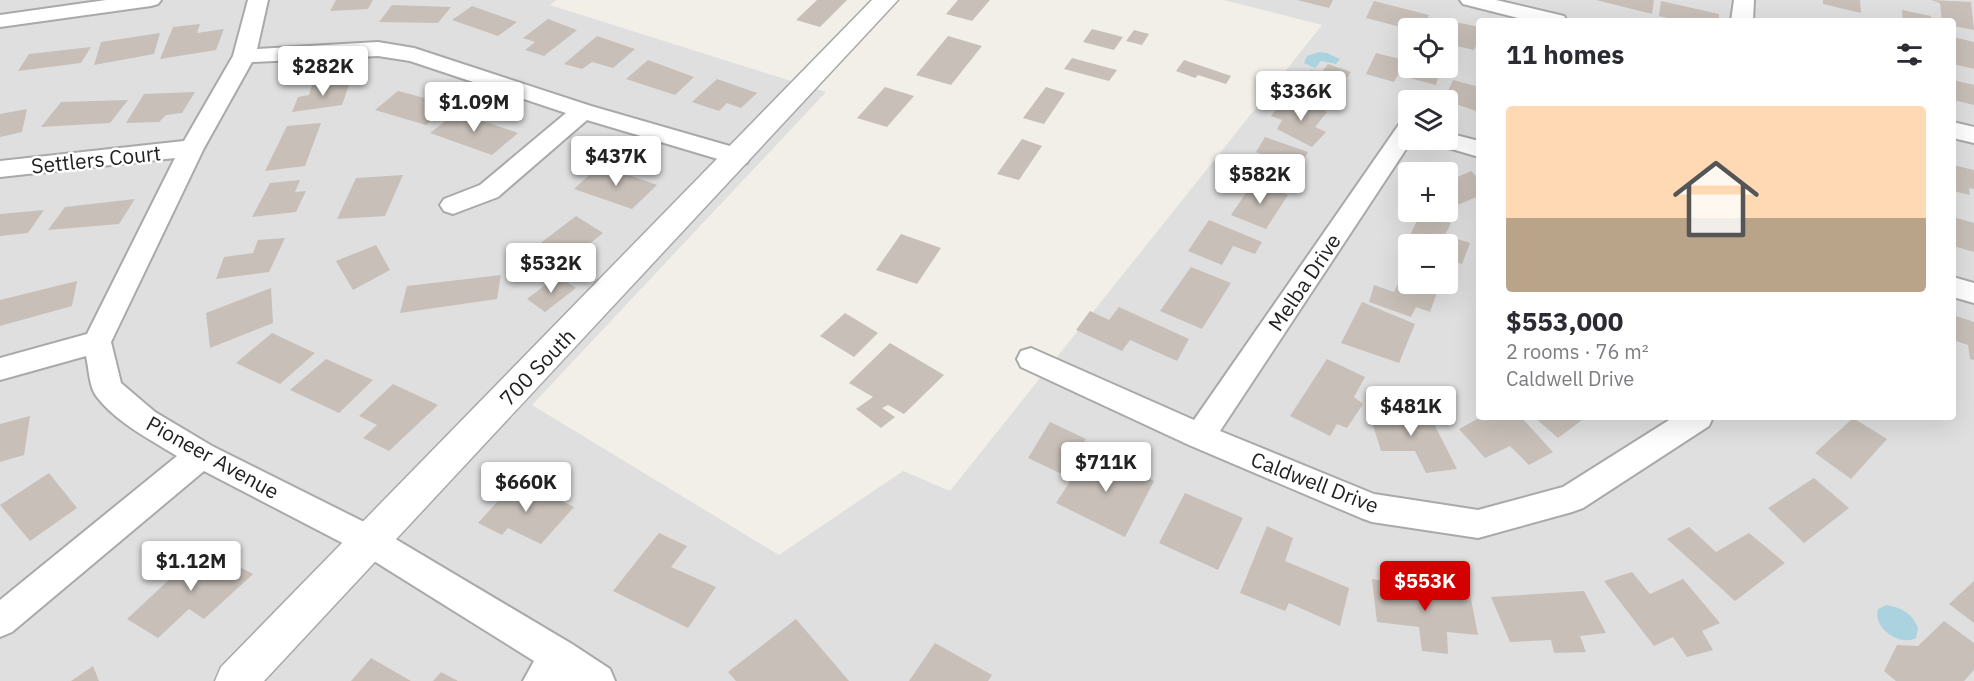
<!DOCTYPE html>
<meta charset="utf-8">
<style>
body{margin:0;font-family:"IBM Plex Sans",sans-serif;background:#f2f2f3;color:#2b2b33;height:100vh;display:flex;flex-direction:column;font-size:22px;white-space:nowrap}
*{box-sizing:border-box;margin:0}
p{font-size:20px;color:#7c7c81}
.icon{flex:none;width:33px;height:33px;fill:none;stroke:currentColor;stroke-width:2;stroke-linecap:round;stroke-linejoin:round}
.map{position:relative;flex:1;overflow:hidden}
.side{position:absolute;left:1476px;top:18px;width:480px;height:402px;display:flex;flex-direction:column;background:#fff;border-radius:6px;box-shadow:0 6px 24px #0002}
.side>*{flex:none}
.controls{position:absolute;left:1398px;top:18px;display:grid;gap:12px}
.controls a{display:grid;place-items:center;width:60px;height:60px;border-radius:6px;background:#fff;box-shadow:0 6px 24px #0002;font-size:30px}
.price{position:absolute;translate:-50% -51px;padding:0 14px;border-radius:6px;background:#fff;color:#222;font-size:20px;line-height:39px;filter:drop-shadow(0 2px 3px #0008)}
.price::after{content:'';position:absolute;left:50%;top:36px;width:18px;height:14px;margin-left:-9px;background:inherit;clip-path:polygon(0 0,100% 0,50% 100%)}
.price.on{background:#d40000;color:#fff}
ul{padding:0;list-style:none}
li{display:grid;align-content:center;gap:12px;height:318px;padding:0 30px}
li+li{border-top:2px solid #e1e1e2}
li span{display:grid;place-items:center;height:186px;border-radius:6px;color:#555}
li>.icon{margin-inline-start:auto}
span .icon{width:108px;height:108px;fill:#fffc;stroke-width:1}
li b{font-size:26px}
h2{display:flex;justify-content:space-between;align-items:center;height:72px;padding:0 30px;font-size:26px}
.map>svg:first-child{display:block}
.residential{fill:#e0dfdf;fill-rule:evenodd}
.water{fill:#aad3df}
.building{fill:#c7bfb8}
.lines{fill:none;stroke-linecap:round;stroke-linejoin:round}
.minor-casing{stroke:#a9a9a9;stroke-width:4}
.tertiary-casing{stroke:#a9a9a9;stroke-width:3}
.minor{fill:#fff;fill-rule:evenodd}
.tertiary{fill:#fff;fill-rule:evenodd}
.labels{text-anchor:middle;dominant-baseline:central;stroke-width:5;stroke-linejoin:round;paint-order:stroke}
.street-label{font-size:21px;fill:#222;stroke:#fff}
</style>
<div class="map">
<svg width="1974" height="681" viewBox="0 0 1974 681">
<rect width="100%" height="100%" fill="#f2efe9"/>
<path class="residential" d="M0 0H556L550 5 826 92 532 405 779 555 903 471 950 491 1322 25 1223 0H1974V681H0ZM1479 21H1953V417H1479ZM1408 28H1448V68H1408ZM1408 100H1448V140H1408ZM1408 172H1448V212H1408ZM1408 244H1448V284H1408Z"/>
<path class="water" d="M1319 52 1327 53 1340 59 1336 64 1321 61 1315 68 1304 63 1307 56Z
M1886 605C1901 607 1913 614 1918 628L1916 638C1900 647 1872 628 1878 609Z"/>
<path class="building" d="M336 0H373L368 9 330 11Z
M817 0H847L820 27 796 20Z
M958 0H990L972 21 946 14Z
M1297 0H1333L1329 8Z
M1596 0H1654L1652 14Z
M1823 0H1860L1861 13 1823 4Z
M1931 0 1971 2 1974 30 1953 26V21H1942L1940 3Z
M1374 1 1429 15 1423 28 1408 29 1366 18Z
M1661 1 1719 14V21H1682L1659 16Z
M392 5 451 7 438 23 379 22Z
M472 6 517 22 498 36 452 20Z
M1902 10 1931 16V21H1903Z
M548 19 577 30 544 56 525 50 535 42 523 38Z
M1456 22 1479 27V45H1476L1474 50 1448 44Z
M200 24 197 33 224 29 216 50 160 59 173 27Z
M1092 29 1123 37 1114 50 1083 42Z
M1134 30 1149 34 1142 45 1126 41Z
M160 33 154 54 94 65 101 42Z
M597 36 635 49 613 68 592 62 582 69 564 64Z
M948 36 982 46 951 85 916 75Z
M1953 37 1974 42V69L1953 64Z
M91 47 81 63 18 71 29 54Z
M1376 53 1408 61V68H1431L1440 70 1436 85 1398 75 1394 82 1366 74Z
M1072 58 1117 70 1109 81 1064 69Z
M648 60 694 77 675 95 626 79Z
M1184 60 1231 76 1226 84 1198 75 1195 78 1176 71Z
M1328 64 1351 72 1331 101 1295 89 1311 70 1321 73Z
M717 79 757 93 741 108 727 103 719 111 692 102Z
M1453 80 1479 87V112L1444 100Z
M1953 80 1974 85V105L1953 100Z
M350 82 342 105 292 112 298 97 309 95 312 85Z
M885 87 914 96 887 127 857 118Z
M1046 87 1065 93 1044 124 1023 118Z
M398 91 451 105 426 125 375 110Z
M195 92 182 113 166 115 159 122 126 123 144 94Z
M1301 99 1327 112 1315 127 1326 132 1312 147 1277 129 1282 120 1271 116 1281 104 1291 107Z
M128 100 110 123 41 127 61 102Z
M27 109 22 132 0 137V114Z
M457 112 518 133 492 155 430 133Z
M321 123 305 166 265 171 287 126Z
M1265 137 1308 152 1290 185 1255 174 1267 156 1256 152Z
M1022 139 1042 146 1019 180 997 174Z
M600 165 657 185 632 209 574 189Z
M1953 165 1974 170V189L1969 188 1970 195 1953 191Z
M1471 171 1479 179V196L1448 209V181Z
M403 175 385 216 337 219 356 178Z
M300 180 295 192 306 191 296 212 252 217 270 183Z
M1254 181 1288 195 1266 229 1231 215Z
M135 199 119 224 48 230 65 207Z
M44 210 28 233 0 236V214Z
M1421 212 1451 223 1445 235 1470 243 1462 264 1448 259V244H1406Z
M576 216 603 233 549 276 521 258Z
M1953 217 1974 223V252L1953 246Z
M1209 220 1262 242 1255 254 1233 246 1222 265 1188 251Z
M901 234 941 248 917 284 876 270Z
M285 238 269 272 216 279 224 257 253 253 258 240Z
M376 245 390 270 353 290 336 261Z
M1407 264 1408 265V284H1440L1430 312 1416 307 1411 317 1369 302 1374 285 1394 292Z
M1191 267 1231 283 1202 329 1160 311Z
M501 275 497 299 400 313 407 286Z
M557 276 576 288 545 312 527 299Z
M77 281 72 306 0 326V300Z
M271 288 273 323 210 348 206 313Z
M1362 302 1415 324 1399 363 1341 343Z
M1119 307 1189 339 1177 361 1130 340 1122 351 1076 330 1090 311 1109 320Z
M845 313 878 333 854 357 820 336Z
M1953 315 1974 322V360L1970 359 1968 345 1953 340Z
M272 333 315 353 280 384 236 363Z
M890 343 944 375 904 414 888 405 882 408 895 417 881 428 856 409 873 397 849 383Z
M326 359 373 380 339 413 290 390Z
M1327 359 1365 377 1354 397 1363 404 1347 428 1337 424 1330 436 1290 416Z
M393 384 438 405 389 451 363 438 377 425 359 416Z
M1397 404 1402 419 1431 418 1457 469 1426 473 1415 451H1381L1367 406Z
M30 416 24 455 0 462V424Z
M1481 417H1521L1553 452 1529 465 1510 446 1485 458 1459 429Z
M1534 417H1586L1558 438Z
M1853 418 1887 439 1851 479 1815 453Z
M1050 422 1086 439 1064 475 1028 458Z
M1090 451 1154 481 1125 537 1056 503Z
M49 473 77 508 30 541 0 505Z
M1814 478 1849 508 1804 543 1768 508Z
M517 480 574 507 541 544 508 528 502 535 478 523Z
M1185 493 1243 518 1218 570 1159 543Z
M1267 526 1293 538 1285 561 1349 588 1340 626 1289 603 1285 611 1240 593Z
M1689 527 1716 552 1749 533 1785 563 1735 601 1667 539Z
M659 533 687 546 671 567 716 587 688 628 613 591Z
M203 548 253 574 204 619 189 609 158 638 127 619Z
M1632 572 1650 594 1683 579 1720 623 1702 631 1713 650 1687 657 1673 637 1654 646 1604 581Z
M1372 579 1470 594 1478 635 1447 632 1448 654 1422 651 1419 627 1377 622Z
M1974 581V623L1949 604Z
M1584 591 1606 633 1580 636 1586 652 1554 653 1551 640 1510 642 1491 597Z
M796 619 849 681H736L728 672Z
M1944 621 1974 643V670L1964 681H1896L1884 671 1897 645 1918 646Z
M935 643 992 675 988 681H909Z
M371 658 411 681H351Z
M93 666 99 681H71Z
M441 672 458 681H433Z"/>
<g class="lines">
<defs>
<path id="minor" d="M106 0H161L158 4 151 6 0 27V15Z
M248 0H268L257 49 378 42 414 48 591 106 747 151 750 157 747 163 738 165 587 120 498 197 453 214 444 211 440 205 444 199 480 185 566 113 410 61 378 56 252 62 204 148 111 342 121 383 155 412 212 446 382 531 572 644 610 669 615 681H523L534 661 358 551 204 471 12 632 0 637V600L177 456C151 440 116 422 97 397 89 387 89 369 86 356L0 380V358L87 334 175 158 0 177V161L184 141 233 56Z
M1460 0H1496L1564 16 1567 21H1530L1463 4Z
M1734 0H1754L1753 21H1731Z
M1408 120V140H1412L1220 431 1374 494 1478 510 1563 487 1674 417H1713L1709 426 1583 508 1572 512 1478 538 1372 522 1361 518 1189 445 1021 367 1017 359 1021 351 1031 348 1194 420 1400 123Z
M1953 122 1974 127V143L1953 138Z
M1448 133 1479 141V157L1438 145 1434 140H1448Z
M1953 277 1974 283V303L1953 297Z"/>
<path id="tertiary" d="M872 0H898L264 681H215L221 667Z"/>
</defs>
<use href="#minor" class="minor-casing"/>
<use href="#tertiary" class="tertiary-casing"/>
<use href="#minor" class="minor"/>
<use href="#tertiary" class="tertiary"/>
</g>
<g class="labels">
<g class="street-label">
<text transform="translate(96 159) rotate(-6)">Settlers Court</text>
<text transform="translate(1304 282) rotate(-56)">Melba Drive</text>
<text transform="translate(537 367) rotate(-46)">700 South</text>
<text transform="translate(213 457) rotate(29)">Pioneer Avenue</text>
<text transform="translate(1315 482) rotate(21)">Caldwell Drive</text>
</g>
</g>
</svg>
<div class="controls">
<a><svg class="icon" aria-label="locate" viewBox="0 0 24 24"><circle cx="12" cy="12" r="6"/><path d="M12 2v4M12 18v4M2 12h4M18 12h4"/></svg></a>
<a><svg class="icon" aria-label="layers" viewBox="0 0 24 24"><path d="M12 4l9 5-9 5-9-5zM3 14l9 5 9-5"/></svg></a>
<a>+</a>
<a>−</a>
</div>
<b class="price" style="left:323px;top:97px">$282K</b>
<b class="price" style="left:1301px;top:122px">$336K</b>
<b class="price" style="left:474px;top:133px">$1.09M</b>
<b class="price" style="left:616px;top:187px">$437K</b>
<b class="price" style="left:1260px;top:205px">$582K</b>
<b class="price" style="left:551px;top:294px">$532K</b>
<b class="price" style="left:1411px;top:437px">$481K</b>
<b class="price" style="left:1106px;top:493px">$711K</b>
<b class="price" style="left:526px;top:513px">$660K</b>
<b class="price" style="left:191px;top:592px">$1.12M</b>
<b class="price on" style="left:1425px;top:612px">$553K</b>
<section class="side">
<h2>11 homes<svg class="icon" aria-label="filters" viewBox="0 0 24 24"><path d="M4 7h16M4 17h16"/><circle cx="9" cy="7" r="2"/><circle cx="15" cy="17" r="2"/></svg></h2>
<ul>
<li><span style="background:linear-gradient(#ffd9b3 60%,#b9a48a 0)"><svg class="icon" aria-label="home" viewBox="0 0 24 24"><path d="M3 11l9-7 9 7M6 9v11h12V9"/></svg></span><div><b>$553,000</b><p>2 rooms · 76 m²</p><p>Caldwell Drive</p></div></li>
</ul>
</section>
</div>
